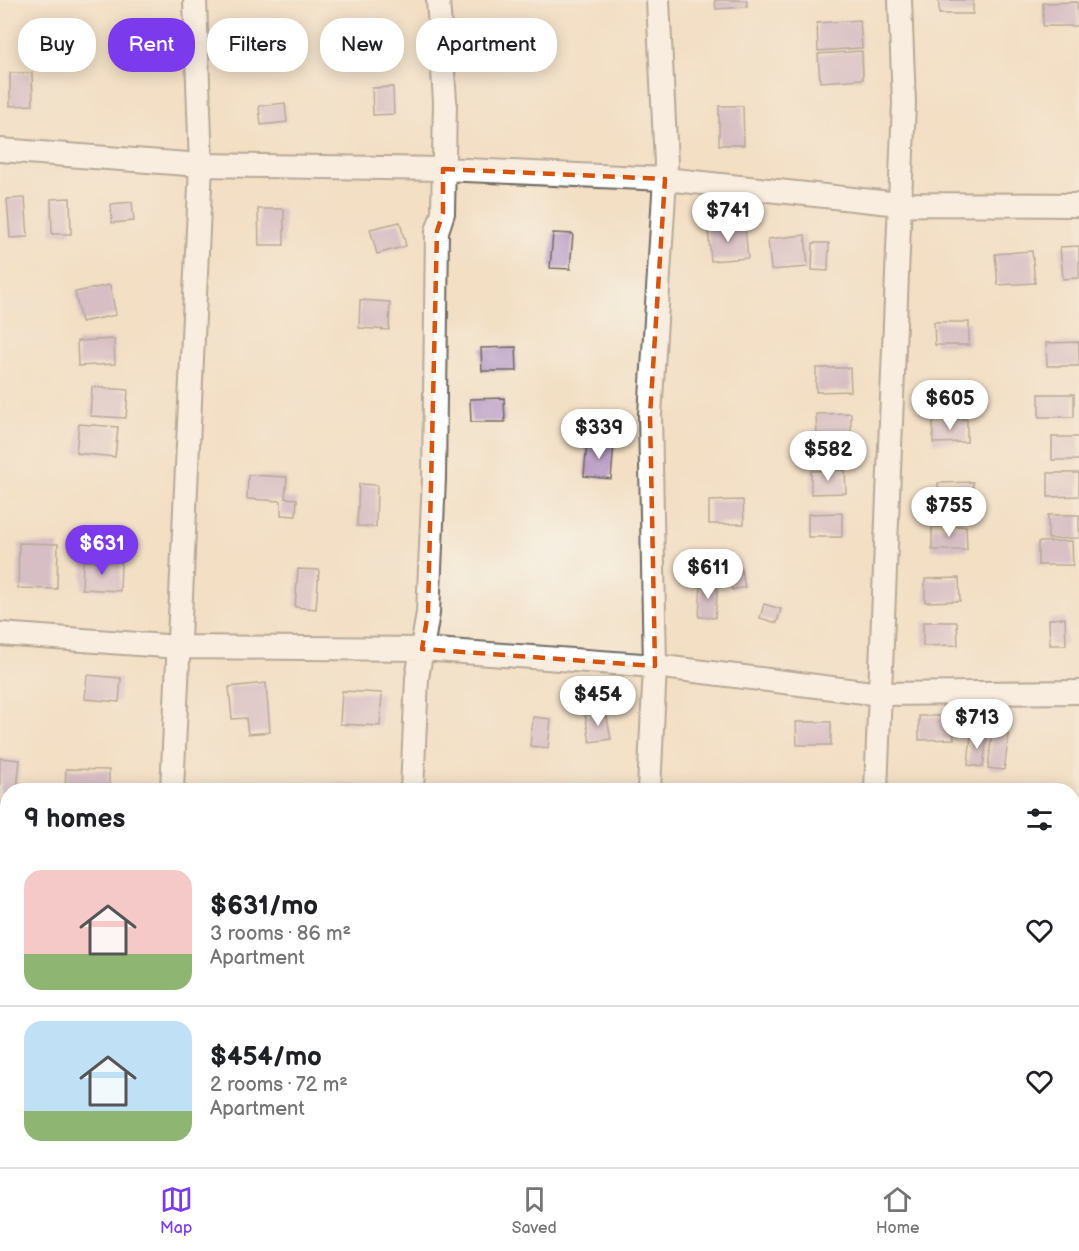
<!DOCTYPE html>
<meta charset="utf-8">
<style>
body{margin:0;font-family:"Balsamiq Sans",sans-serif;background:#f6f6f6;color:#202124;height:100vh;display:flex;flex-direction:column;font-size:22px;white-space:nowrap}
*{box-sizing:border-box;margin:0}
p{font-size:20px;color:#757577}
.icon{flex:none;width:33px;height:33px;fill:none;stroke:currentColor;stroke-width:2;stroke-linecap:round;stroke-linejoin:round}
.map{position:relative;flex:1;overflow:hidden}
.side{position:absolute;left:0px;top:783px;width:1080px;height:384px;display:flex;flex-direction:column;background:#fff;border-radius:24px 24px 0 0;box-shadow:0 3px 15px #0003}
.side>*{flex:none}
.banner{position:absolute;left:18px;top:18px;width:600px;height:54px;display:flex;gap:12px}
.price{position:absolute;translate:-50% -51px;padding:0 14px;border-radius:21px;background:#fff;color:#222;font-size:20px;line-height:39px;filter:drop-shadow(0 2px 3px #0008)}
.price::after{content:'';position:absolute;left:50%;top:36px;width:18px;height:14px;margin-left:-9px;background:inherit;clip-path:polygon(0 0,100% 0,50% 100%)}
.price.current{background:#7c3aed;color:#fff}
ul{padding:0;list-style:none}
li{display:flex;align-items:center;gap:18px;height:150px;padding:0 24px}
li+li{border-top:2px solid #e0e0e0}
li span{display:grid;place-items:center;flex:none;width:168px;height:120px;border-radius:18px;color:#555}
li>.icon{margin-inline-start:auto}
span .icon{width:72px;height:72px;fill:#fffc;stroke-width:1}
li b{font-size:26px}
h2{display:flex;justify-content:space-between;align-items:center;height:72px;padding:0 24px;font-size:26px}
.pill{padding:0 21px;border-radius:24px;background:#fff;box-shadow:0 3px 15px #0003;font-size:21px;line-height:54px}
.pill.current{background:#7c3aed;color:#fff}
.tabs{display:flex;justify-content:space-around;align-items:center;height:84px;border-top:2px solid #e0e0e0;background:#fff;font-size:16px;color:#757577}
.tabs a{display:grid;justify-items:center;gap:3px}
.tabs .current{color:#7c3aed}
.map>svg:first-child{display:block}
.building{fill:#b698c5}
.lines{fill:none;stroke-linecap:round;stroke-linejoin:round}
.street-casing{stroke:#716a61;stroke-width:26}
.street{stroke:#fff;stroke-width:22}
.marked{fill:none;stroke:#d5540f;stroke-width:4.5;stroke-dasharray:12 8;stroke-linejoin:round}
</style>
<div class="map">
<svg width="1079" height="1167" viewBox="0 0 1079 1167">
<rect width="100%" height="100%" fill="#f7f3e8"/>
<filter id="ink" filterUnits="userSpaceOnUse"><feTurbulence type="fractalNoise" baseFrequency=".0167" numOctaves="2"/><feDisplacementMap in="SourceGraphic" scale="12" xChannelSelector="R" yChannelSelector="G"/><feConvolveMatrix kernelMatrix="1 2 1 2 8 2 1 2 1" color-interpolation-filters="sRGB"/></filter>
<filter id="wash" filterUnits="userSpaceOnUse"><feTurbulence type="fractalNoise" baseFrequency=".008" numOctaves="4" result="noise"/><feDisplacementMap in="SourceGraphic" scale="24" xChannelSelector="R" yChannelSelector="G"/><feGaussianBlur stdDeviation="1.35" result="paint"/><feColorMatrix in="noise" values="0 0 0 0 0 0 0 0 0 0 0 0 0 0 0 0 0 1.4 0 .05"/><feComposite in="paint" operator="in"/></filter>
<g filter="url(#wash)">
<rect width="100%" height="100%" fill="#f2dfc4"/>
<g id="blocks">
<path class="building" d="M715 0H747V7L716 9Z
M939 0H973V14H939Z
M1077 2 1078 26H1043V3Z
M860 20 862 48 818 51 817 23Z
M258 25 291 26 290 44H258Z
M862 51 863 79 820 82 818 54Z
M10 73H32L33 105 10 106Z
M393 87 394 114 373 115 372 88Z
M285 103 287 122 261 125 259 106Z
M719 106H743L744 145H719Z
M25 198 28 237 10 238 7 199Z
M70 198 71 234H52L51 199Z
M132 202 134 221 112 223 111 204Z
M258 209H284V245H259Z
M400 222 406 246 377 254 370 229Z
M745 226 748 258 711 261 708 229Z
M553 233 573 234 570 269 550 268Z
M805 235 808 267 771 270 768 239Z
M813 243H829L828 271 812 270Z
M1079 246V278L1063 279 1060 247Z
M1032 251 1035 283 998 285 995 254Z
M110 285 116 315 81 322 75 292Z
M360 300 390 302 389 330 359 328Z
M934 322H969V345H935Z
M114 339 115 364 78 366 77 341Z
M1079 342V366H1047L1046 343Z
M516 347 517 371H482L481 348Z
M816 368H850L851 391 816 392Z
M92 387 128 390 126 418 90 416Z
M1039 394H1074V417H1039Z
M504 398 505 422H471L470 399Z
M851 413V436L817 437 816 414Z
M967 419V442L933 443V420Z
M79 424 118 427 115 457 76 453Z
M1052 437H1079V460H1052Z
M587 441 614 444 611 479 584 476Z
M845 470 846 493 811 494V471Z
M1048 473H1079V496L1048 497Z
M248 475 287 477 285 498 297 499 296 516 281 515V501L247 499Z
M973 482V505L939 506 938 483Z
M359 484 377 485 376 527 357 526Z
M743 500 744 524H709V501Z
M842 513V537H808V514Z
M1048 515H1079V538L1048 539Z
M966 526 967 550H932V527Z
M1072 541 1073 565H1038V542Z
M19 543 58 544 57 589 18 588Z
M83 561 121 562 120 591 82 589Z
M739 561 745 587 732 590 727 563Z
M298 569 319 570 316 609 295 607Z
M959 578 960 601 925 602V579Z
M701 582 718 583 715 618 699 617Z
M764 604 781 609 777 623 760 618Z
M1065 618 1066 645H1050L1049 619Z
M923 622H957L958 645 923 646Z
M87 675 121 678 119 702 85 699Z
M266 683 270 732 248 734 246 718 232 719 229 687Z
M342 691 382 693 380 726 340 724Z
M606 712 611 739 590 742 585 715Z
M919 716H953L954 739 919 740Z
M533 717 551 719 548 748 530 746Z
M796 722H831V745H797Z
M992 733 1009 735 1004 770 988 768Z
M971 734 987 736 983 767 968 765Z
M0 758 20 760 17 790H8V803H0Z
M66 769 109 770V790H65Z
M336 784 370 786V790H336Z
M0 826 7 827 3 854 0 853Z
M0 895 6 896 3 928 0 927Z
M4 1035H8V1067L0 1066Z
M49 1160 100 1166V1167H48Z
M517 1160 535 1161V1167H516Z"/>
</g>
</g>
<g filter="url(#ink)">
<use href="#blocks" fill-opacity="0" stroke="#716a61" stroke-width="1.5"/>
<g class="lines">
<defs>
<path id="street" d="M0 150 201 165 443 169 665 179 900 204 1079 205
M0 634 179 647 422 649 655 666 880 694 1079 692
M172 790 201 165 195 0
M412 790 417 678 428 613 434 478 437 231 443 213 445 101 438 0
M649 790 655 666 650 415 666 163 658 0
M876 790 904 103 900 0
M0 1120 8 1121
M802 1160 974 1167
M155 1167V1160
M399 1167V1160
M631 1167 632 1160
M1077 1167 1079 1140"/>
</defs>
<use href="#street" class="street-casing"/>
<use href="#street" class="street"/>
</g>
</g>
<path d="M0 0H1079V1167H0ZM443 169 665 179 650 415 655 666 422 649 428 613 437 231 443 213Z" fill="#f2dfc4" fill-opacity=".55" fill-rule="evenodd"/>
<path class="marked" d="M443 169 665 179 650 415 655 666 422 649 428 613 437 231 443 213Z"/>
</svg>
<b class="price" style="left:728px;top:243px">$741</b>
<b class="price" style="left:950px;top:431px">$605</b>
<b class="price" style="left:599px;top:460px">$339</b>
<b class="price" style="left:828px;top:482px">$582</b>
<b class="price" style="left:949px;top:538px">$755</b>
<b class="price current" style="left:102px;top:576px">$631</b>
<b class="price" style="left:708px;top:600px">$611</b>
<b class="price" style="left:598px;top:727px">$454</b>
<b class="price" style="left:977px;top:750px">$713</b>
<div class="banner">
<a class="pill">Buy</a>
<a class="pill current">Rent</a>
<a class="pill">Filters</a>
<a class="pill">New</a>
<a class="pill">Apartment</a>
</div>
<section class="side">
<h2>9 homes<svg class="icon" aria-label="filters" viewBox="0 0 24 24"><path d="M4 7h16M4 17h16"/><circle cx="9" cy="7" r="2"/><circle cx="15" cy="17" r="2"/></svg></h2>
<ul>
<li><span style="background:linear-gradient(#f6c9c9 70%,#8fb573 0)"><svg class="icon" aria-label="home" viewBox="0 0 24 24"><path d="M3 11l9-7 9 7M6 9v11h12V9"/></svg></span><div><b>$631/mo</b><p>3 rooms · 86 m²</p><p>Apartment</p></div><svg class="icon" aria-label="heart" viewBox="0 0 24 24"><path d="M12 20l-8-8c-3-5 5-10 8-4 3-6 11-1 8 4z"/></svg></li>
<li><span style="background:linear-gradient(#bfe0f5 75%,#8fb573 0)"><svg class="icon" aria-label="home" viewBox="0 0 24 24"><path d="M3 11l9-7 9 7M6 9v11h12V9"/></svg></span><div><b>$454/mo</b><p>2 rooms · 72 m²</p><p>Apartment</p></div><svg class="icon" aria-label="heart" viewBox="0 0 24 24"><path d="M12 20l-8-8c-3-5 5-10 8-4 3-6 11-1 8 4z"/></svg></li>
</ul>
</section>
</div>
<nav class="tabs">
<a class="current"><svg class="icon" aria-label="map" viewBox="0 0 24 24"><path d="M3 6l6-2 6 2 6-2v14l-6 2-6-2-6 2zM9 4v14M15 6v14"/></svg>Map</a>
<a><svg class="icon" aria-label="saved" viewBox="0 0 24 24"><path d="M7 4h10v16l-5-4-5 4z"/></svg>Saved</a>
<a><svg class="icon" aria-label="home" viewBox="0 0 24 24"><path d="M3 11l9-7 9 7M6 9v11h12V9"/></svg>Home</a>
</nav>
